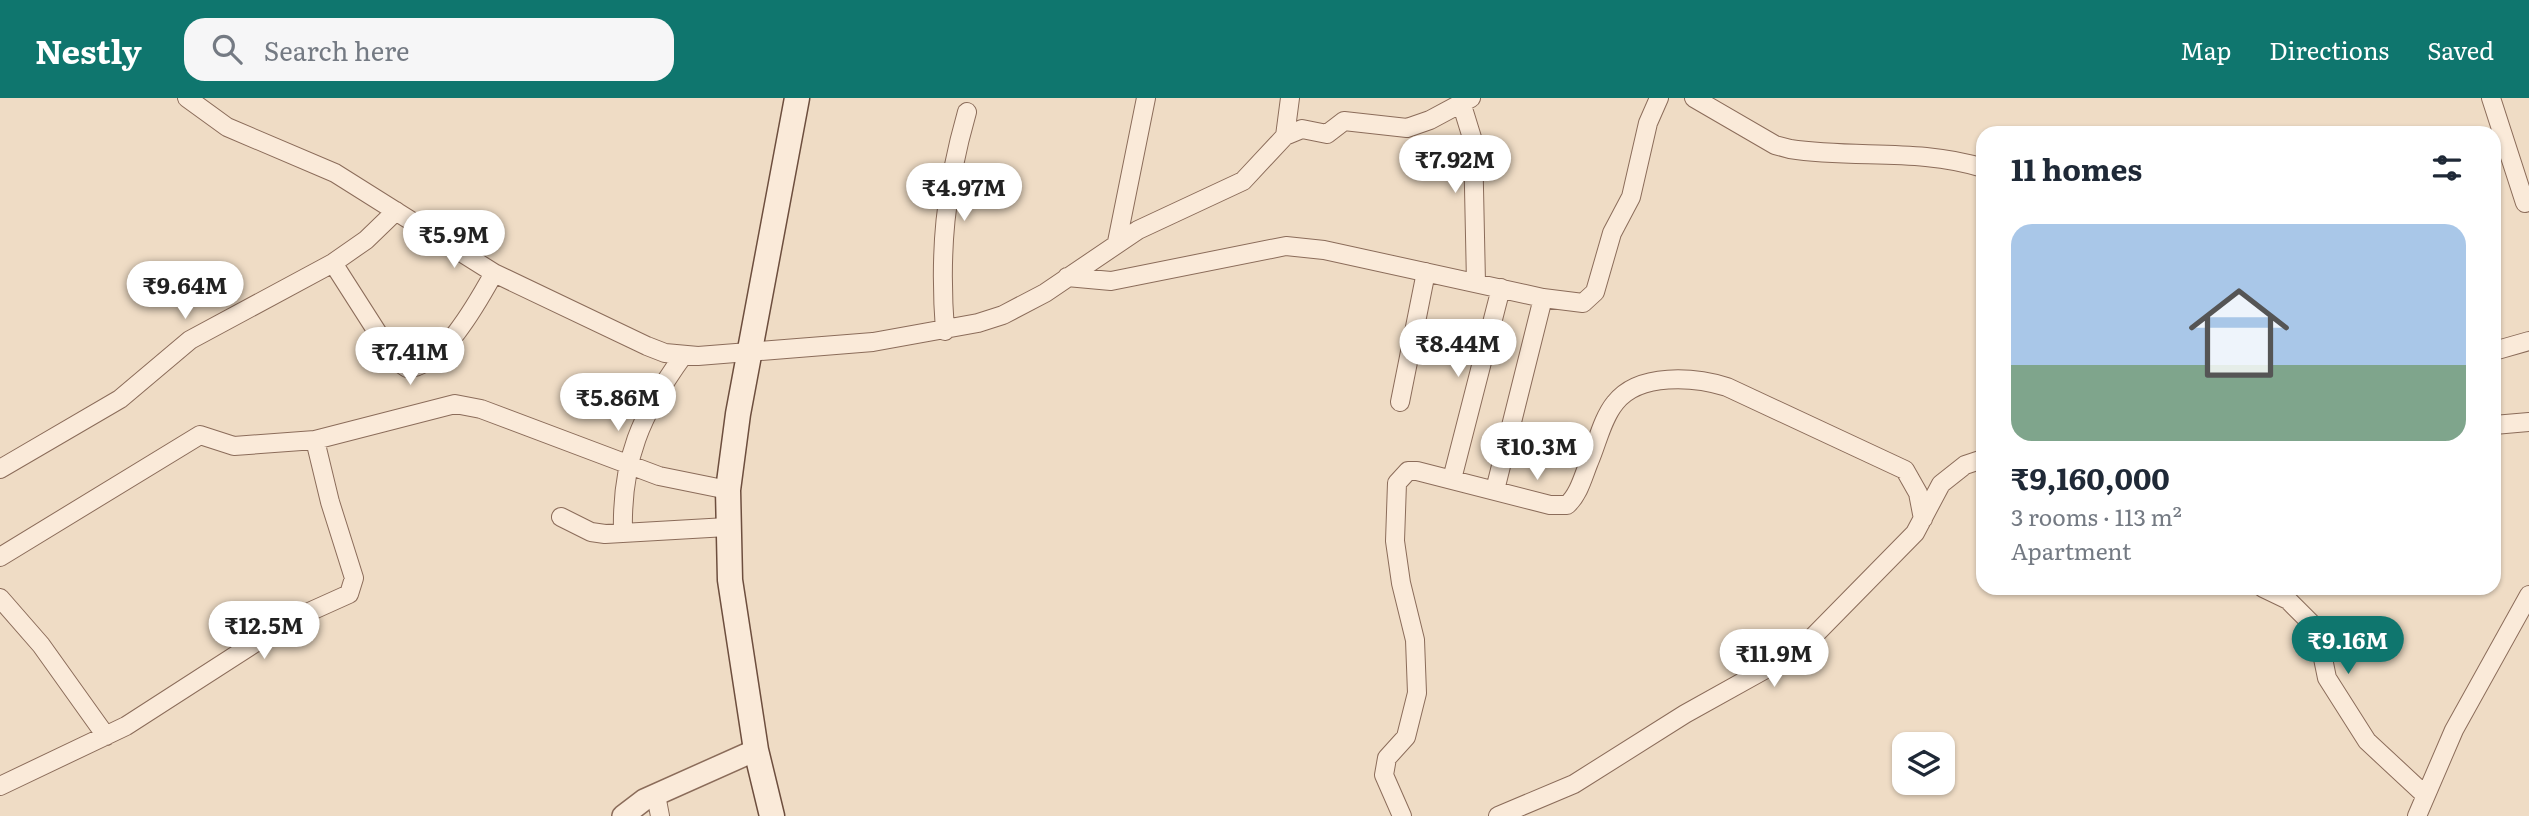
<!DOCTYPE html>
<meta charset="utf-8">
<style>
body{margin:0;font-family:Literata,serif;background:#f6f6f7;color:#1f2937;height:100vh;display:flex;flex-direction:column;font-size:26px;white-space:nowrap}
*{box-sizing:border-box;margin:0}
p{font-size:23px;color:#747a83}
.icon{flex:none;width:38px;height:38px;fill:none;stroke:currentColor;stroke-width:2;stroke-linecap:round;stroke-linejoin:round}
.map{position:relative;flex:1;overflow:hidden}
.details{position:absolute;left:1976px;top:28px;width:525px;height:469px;display:flex;flex-direction:column;background:#fff;border-radius:21px;box-shadow:0 2px 5px #0004}
.details>*{flex:none}
.buttons{position:absolute;left:1892px;top:634px;display:grid;gap:14px}
.buttons a{display:grid;place-items:center;width:63px;height:63px;border-radius:14px;background:#fff;box-shadow:0 2px 5px #0004;font-size:35px}
.price{position:absolute;translate:-50% -60px;padding:0 16px;border-radius:24px;background:#fff;color:#222;font-size:23px;line-height:46px;filter:drop-shadow(0 2px 4px #0008)}
.price::after{content:'';position:absolute;left:50%;top:42px;width:21px;height:16px;margin-left:-10px;background:inherit;clip-path:polygon(0 0,100% 0,50% 100%)}
.price.on{background:#0f766e;color:#fff}
ul{padding:0;list-style:none}
li{display:grid;align-content:center;gap:14px;height:371px;padding:0 35px}
li span{display:grid;place-items:center;height:217px;border-radius:21px;color:#555}
li>.icon{margin-inline-start:auto}
span .icon{width:126px;height:126px;fill:#fffc;stroke-width:1}
li b{font-size:30px}
h2{display:flex;justify-content:space-between;align-items:center;height:84px;padding:0 35px;font-size:30px}
header{display:flex;align-items:center;gap:42px;box-sizing:border-box;height:98px;padding:0 35px;background:#0f766e;color:#fff}
header strong{font-size:33px}
nav{display:flex;gap:38px;margin-inline-start:auto;font-size:24px}
.search{width:490px;height:63px;background:#f6f6f7;display:flex;align-items:center;gap:18px;box-sizing:border-box;padding:0 24px;border-radius:21px;color:#747a83;font-size:26px}
.map>svg:first-child{display:block}
.lines{fill:none;stroke-linecap:round;stroke-linejoin:round}
.minor-casing{stroke:#8b6c5a;stroke-width:20}
.tertiary-casing{stroke:#8b6c5a;stroke-width:24}
.secondary-casing{stroke:#6d4e3e;stroke-width:27}
.minor{stroke:#faead9;stroke-width:18}
.tertiary{stroke:#faead9;stroke-width:21}
.secondary{stroke:#faead9;stroke-width:24}
</style>
<header>
<strong>Nestly</strong>
<div class="search"><svg class="icon" aria-label="search" viewBox="0 0 24 24"><circle cx="10" cy="10" r="6"/><path d="M15 15l6 6"/></svg>Search here</div>
<nav><a>Map</a><a>Directions</a><a>Saved</a></nav>
</header>
<div class="map">
<svg width="2529" height="718" viewBox="0 0 2529 718">
<rect width="100%" height="100%" fill="#efdcc5"/>
<g class="lines">
<defs>
<path id="minor" d="M187 0 227 29 335 75 494 175 647 248 665 255 698 258 873 244 978 225 1003 217 1045 195 1138 132 1243 83 1285 38 1302 31 1327 36 1344 23 1407 30 1430 22 1471 0
M1694 0 1775 47 1790 51C1855 61 1920 50 1983 70
M2491 0 2525 105
M1461 4 1473 43 1476 185
M1285 38 1290 0
M1117 144 1146 0
M333 165 395 262 407 270C442 270 479 202 494 175
M1067 179 1111 183 1286 148 1324 152 1543 200 1583 205 1595 194 1612 135 1631 99 1648 25 1659 0
M945 233C939 154 945 91 967 14
M2494 253 2529 243
M1400 304 1426 174
M2494 327 2529 324
M0 371 120 301 190 242 333 165 366 142 396 113
M1452 381 1501 190
M1495 392 1543 200
M561 419 591 434 605 436 727 429
M623 435C621 362 641 316 683 258
M0 459 200 337 234 348 315 342 455 306 481 311 659 378 728 392
M2263 490 2288 502 2317 531 2327 580 2367 643 2425 697
M0 500 41 547 106 638
M0 688 126 628 289 523 349 496 354 480 330 404 315 342
M656 697 660 718
M1402 718 1384 677 1387 660 1406 639 1417 595 1415 542 1401 485 1395 443 1397 385 1408 373H1417L1550 407H1567C1579 396 1583 379 1589 364 1597 346 1602 321 1615 305 1639 274 1695 279 1727 289L1905 372 1918 395 1923 421
M1498 718 1574 686 1685 616 1800 552 1915 435 1941 386 1965 367 1983 361
M2417 718 2454 632 2529 497"/>
<path id="tertiary" d="M623 718 644 702 756 652"/>
<path id="secondary" d="M772 718 756 652 730 482 728 392 738 316 797 0"/>
</defs>
<use href="#minor" class="minor-casing"/>
<use href="#tertiary" class="tertiary-casing"/>
<use href="#secondary" class="secondary-casing"/>
<use href="#minor" class="minor"/>
<use href="#tertiary" class="tertiary"/>
<use href="#secondary" class="secondary"/>
</g>
</svg>
<div class="buttons">
<a><svg class="icon" aria-label="layers" viewBox="0 0 24 24"><path d="M12 4l9 5-9 5-9-5zM3 14l9 5 9-5"/></svg></a>
</div>
<b class="price" style="left:1455px;top:97px">₹7.92M</b>
<b class="price" style="left:964px;top:125px">₹4.97M</b>
<b class="price" style="left:454px;top:172px">₹5.9M</b>
<b class="price" style="left:185px;top:223px">₹9.64M</b>
<b class="price" style="left:1458px;top:281px">₹8.44M</b>
<b class="price" style="left:410px;top:289px">₹7.41M</b>
<b class="price" style="left:618px;top:335px">₹5.86M</b>
<b class="price" style="left:1537px;top:384px">₹10.3M</b>
<b class="price" style="left:264px;top:563px">₹12.5M</b>
<b class="price on" style="left:2348px;top:578px">₹9.16M</b>
<b class="price" style="left:1774px;top:591px">₹11.9M</b>
<section class="details">
<h2>11 homes<svg class="icon" aria-label="filters" viewBox="0 0 24 24"><path d="M4 7h16M4 17h16"/><circle cx="9" cy="7" r="2"/><circle cx="15" cy="17" r="2"/></svg></h2>
<ul>
<li><span style="background:linear-gradient(#a9c7e8 65%,#7fa58c 0)"><svg class="icon" aria-label="home" viewBox="0 0 24 24"><path d="M3 11l9-7 9 7M6 9v11h12V9"/></svg></span><div><b>₹9,160,000</b><p>3 rooms · 113 m²</p><p>Apartment</p></div></li>
</ul>
</section>
</div>
